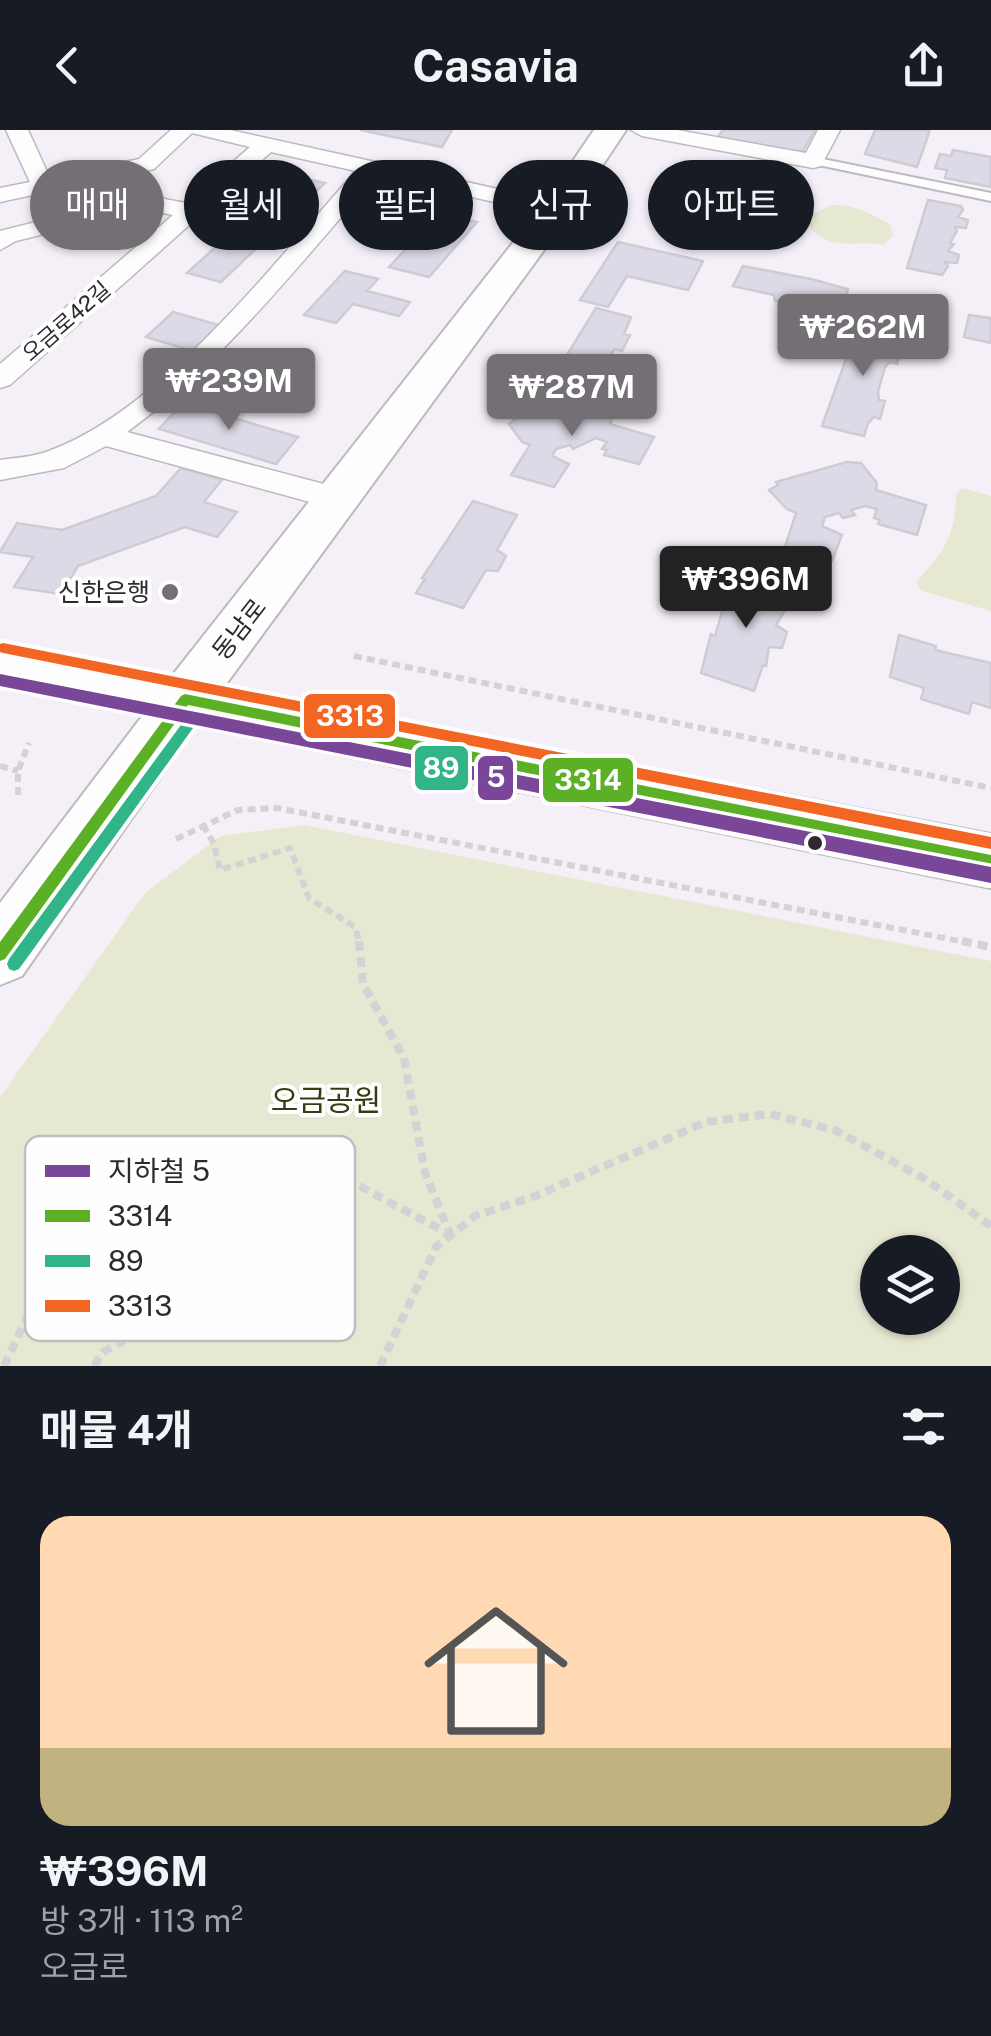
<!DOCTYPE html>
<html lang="ko">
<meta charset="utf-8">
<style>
body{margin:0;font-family:"Public Sans","Noto Sans KR",sans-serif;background:#20242c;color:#f1f3f6;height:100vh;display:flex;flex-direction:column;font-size:38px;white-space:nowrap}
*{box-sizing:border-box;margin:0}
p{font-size:32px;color:#9ea1a6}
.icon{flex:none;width:55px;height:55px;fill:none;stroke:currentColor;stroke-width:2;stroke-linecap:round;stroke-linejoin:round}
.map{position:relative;height:1236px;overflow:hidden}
.sheet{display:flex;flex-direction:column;background:#171b24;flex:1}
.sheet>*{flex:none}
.top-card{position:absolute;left:30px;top:30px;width:932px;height:90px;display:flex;gap:20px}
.fabs{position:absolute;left:860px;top:1105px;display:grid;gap:20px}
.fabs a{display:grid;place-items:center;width:100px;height:100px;border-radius:50%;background:#171b24;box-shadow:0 2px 8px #0004;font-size:50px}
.price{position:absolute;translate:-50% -85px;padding:0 22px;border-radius:10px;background:#736f75;color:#fff;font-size:32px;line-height:65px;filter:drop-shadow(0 2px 5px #0008)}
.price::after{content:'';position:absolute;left:50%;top:60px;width:30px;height:22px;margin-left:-15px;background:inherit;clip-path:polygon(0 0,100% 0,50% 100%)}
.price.active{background:#222;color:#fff}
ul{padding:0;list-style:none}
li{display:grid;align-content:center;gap:20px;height:530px;padding:0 40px}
li span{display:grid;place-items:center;height:310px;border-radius:30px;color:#555}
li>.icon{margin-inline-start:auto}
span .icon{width:180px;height:180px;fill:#fffc;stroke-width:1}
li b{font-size:42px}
h2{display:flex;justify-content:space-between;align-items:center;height:120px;padding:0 40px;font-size:42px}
.chip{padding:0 35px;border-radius:45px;background:#171b24;box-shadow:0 2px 8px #0004;font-size:35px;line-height:90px}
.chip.active{background:#736f75;color:#fff}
header{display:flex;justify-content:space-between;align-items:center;height:130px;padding:0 40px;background:#171b24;font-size:45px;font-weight:700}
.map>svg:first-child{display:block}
.green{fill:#e6e8d2;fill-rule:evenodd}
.building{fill:#dddae7;stroke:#ceccd2;stroke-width:2.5}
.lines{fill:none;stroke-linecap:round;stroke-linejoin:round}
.lane-casing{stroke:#bdbabf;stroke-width:4}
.street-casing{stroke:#bdbabf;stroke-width:3}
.secondary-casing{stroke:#bdbabf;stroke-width:4}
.path-far1{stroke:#d3d2d5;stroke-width:6;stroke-dasharray:8 5;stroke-linecap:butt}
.path{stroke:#d3d2d5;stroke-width:8;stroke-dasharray:10 6;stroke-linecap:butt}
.lane{fill:#fefdfe;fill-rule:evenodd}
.street{fill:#fefdfe;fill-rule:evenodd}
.secondary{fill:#fefdfe;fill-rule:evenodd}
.bus-1-casing{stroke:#fefefe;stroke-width:8}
.bus-2-casing{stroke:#fefefe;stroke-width:8}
.bus-3-casing{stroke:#fefefe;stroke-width:8}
.bus-1{fill:#5bb025;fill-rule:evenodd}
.bus-2{fill:#32b489;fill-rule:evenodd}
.bus-3{fill:#f26522;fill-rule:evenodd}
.metro-1-casing{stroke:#fefefe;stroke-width:7}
.metro-1{fill:#794698;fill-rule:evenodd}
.poi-dot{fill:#736f75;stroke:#fefefe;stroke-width:4}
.bus-dot{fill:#2d2a2f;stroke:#fefefe;stroke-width:4}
.labels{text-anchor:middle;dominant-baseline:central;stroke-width:8;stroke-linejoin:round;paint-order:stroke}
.far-street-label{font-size:22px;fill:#2d2a2f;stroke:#fefefe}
.poi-label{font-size:25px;fill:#2d2a2f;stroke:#fefefe;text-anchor:end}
.street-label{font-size:25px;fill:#2d2a2f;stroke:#fefefe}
.near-park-label{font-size:30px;fill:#383c10;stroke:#fefefe}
.key{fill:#fefefe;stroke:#bfbec0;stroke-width:2.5}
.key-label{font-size:28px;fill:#2d2a2f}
.line-badge{stroke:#fefefe;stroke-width:4}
.badge-label{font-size:28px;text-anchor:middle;font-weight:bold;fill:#fff}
</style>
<header><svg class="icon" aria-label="back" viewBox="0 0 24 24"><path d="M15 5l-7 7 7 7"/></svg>Casavia<svg class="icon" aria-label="share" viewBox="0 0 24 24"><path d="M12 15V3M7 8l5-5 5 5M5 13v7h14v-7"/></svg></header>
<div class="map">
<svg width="991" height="1236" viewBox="0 0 991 1236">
<rect width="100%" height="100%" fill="#f5f0f8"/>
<path class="green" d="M831 75C856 74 870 84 890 94L893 106 883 115C857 110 831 122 809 97L810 86Z
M962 358 991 366V481L922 461 916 453C944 419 955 410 956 363Z
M304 695 991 831V1236H0V967L145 763 221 706ZM878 1122H942V1188H878Z"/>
<path class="building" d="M360 0H452L442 17Z
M723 0H815L802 23 716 9Z
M875 0H930L917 37 865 24Z
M953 20 991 27V57L945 48 947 40 935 38 940 24 951 26Z
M751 34 781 40 783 44 776 50 786 53 782 60 771 59 765 79 760 81 770 84 766 92 755 91 757 95 750 103 718 96Z
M294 46 325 53 221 152 187 143Z
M387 55 420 63 397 88 363 79Z
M928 70 961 76 963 80 958 87 968 90 966 98 955 97 957 101 950 113 954 114 948 121 959 125 957 133 945 132 948 136 942 145 907 138Z
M439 83 477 92 429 147 389 137Z
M618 112 703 131 688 160 627 146 608 177 580 170Z
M743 136 811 149 848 159 841 180 798 170 792 175 775 171 774 165 733 156Z
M345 141 378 149 367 161 410 172 399 186 353 174 336 193 304 185Z
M596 178 631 187 624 204 630 205 622 221 615 219 602 237 565 228Z
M173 182 219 195 193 221 146 207Z
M969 185 991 188V213L964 207Z
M860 190 898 198 895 216 902 218 897 234 890 232 885 237 878 262 879 270 885 271 880 289 874 287 868 293 864 306 822 296Z
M589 269 602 270 612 288 610 294 654 307 639 334 604 325 607 320 602 319 607 312 596 308 573 319 570 315 556 319 552 326 569 334 554 357 511 345 530 315 522 312 509 294 518 287Z
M183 273 298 307 276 334 159 299Z
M847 332 861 333 877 353 876 360 926 375 917 405 878 394 880 390 874 388 877 379 865 376 851 380 855 385 843 388 839 383 825 387 822 396 842 405 832 431 785 417 796 383 787 379 769 360 778 355 776 352Z
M181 338 222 350 204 372 237 382 217 407 185 397 78 436 61 464 14 457 33 427 0 422 17 393 62 400 156 366Z
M473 371 517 385 497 420 506 426 498 441 486 440 463 478 416 463 425 449 422 448Z
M739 441 789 456 781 479 785 480 776 495 787 502 782 518 769 517 766 536 763 535 754 561 701 543 711 504 715 506 730 454 733 455Z
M899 505 936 516 935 520 991 533V578L972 572 969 584 921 569 924 558 890 547Z"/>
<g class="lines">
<defs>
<path id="lane" d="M813 27 991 63V71L809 33V29Z"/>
<path id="street" d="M6 0H28L50 48 139 29 171 0H230L557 72 569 79 557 86 377 46C298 135 224 232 127 302L350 361 354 369 350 377 339 380 106 316 64 338 0 350V330C15 328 31 327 46 322 161 282 275 131 356 41L271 22 10 255 0 258V234L173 85 143 79 16 111 0 120V101L143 65 186 73 250 17 192 3 154 39 0 72V58L30 52Z
M631 0H677L806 23 818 0H840L821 36 813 38 642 6Z"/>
<path id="secondary" d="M594 0H626L569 86 224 557 991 704V758L196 596 22 846 0 855V773L143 585 0 556V514L171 547 545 72Z"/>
</defs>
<use href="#lane" class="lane-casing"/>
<use href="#street" class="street-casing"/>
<use href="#secondary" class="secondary-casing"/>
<path class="path-far1" d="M354 526 991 658
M0 636 18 641
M18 665V641L29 613
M203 695 214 714 220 740 290 718 309 768 355 797 360 814
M176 709 238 680 277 678 975 814"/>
<path class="path" d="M359 811 363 854 404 928 425 1043 450 1104
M962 811 991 817
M213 1108 284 1095 348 1050
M4 1236 32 1177 82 1090 137 1041 292 1009 348 1050 451 1105
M94 1236 103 1222 166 1187 213 1108 177 1072 176 1033
M380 1236 436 1117 475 1086 535 1066 706 992 769 984 835 1000 925 1049 991 1096"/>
<use href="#lane" class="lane"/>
<use href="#street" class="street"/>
<use href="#secondary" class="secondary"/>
<defs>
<path id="bus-1" d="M185 564 991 725V737L188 575 5 829 0 831V812L181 566Z"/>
<path id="bus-2" d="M193 583 988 742 991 743V753L988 754 196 594 19 839 14 841 9 839 7 834 9 829 189 584Z"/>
<path id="bus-3" d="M3 513 991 707V719L3 523 0 522V514Z"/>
</defs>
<use href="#bus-1" class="bus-1-casing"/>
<use href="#bus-2" class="bus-2-casing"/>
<use href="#bus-3" class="bus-3-casing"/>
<use href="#bus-1" class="bus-1"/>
<use href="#bus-2" class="bus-2"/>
<use href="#bus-3" class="bus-3"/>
<defs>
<path id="metro-1" d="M0 544 991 737V753L0 556Z"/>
</defs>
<use href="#metro-1" class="metro-1-casing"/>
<use href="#metro-1" class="metro-1"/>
</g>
<circle class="poi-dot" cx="170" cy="462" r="10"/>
<circle class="bus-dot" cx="815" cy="713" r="9"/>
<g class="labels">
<g class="far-street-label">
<text transform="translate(66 191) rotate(-41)">오금로42길</text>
</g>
<g class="poi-label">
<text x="150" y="462">신한은행</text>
</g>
<g class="street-label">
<text transform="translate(239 499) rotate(-52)">동남로</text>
</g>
<g class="near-park-label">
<text x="326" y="970">오금공원</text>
</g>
</g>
<rect x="25" y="1006" width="330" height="205" rx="15" class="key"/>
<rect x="45" y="1035" width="45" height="12" fill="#794698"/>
<rect x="45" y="1080" width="45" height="12" fill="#5bb025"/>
<rect x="45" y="1125" width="45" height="12" fill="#32b489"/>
<rect x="45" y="1170" width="45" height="12" fill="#f26522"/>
<g class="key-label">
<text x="108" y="1051">지하철 5</text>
<text x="108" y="1096">3314</text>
<text x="108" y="1141">89</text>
<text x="108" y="1186">3313</text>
</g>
<g class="line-badge">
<rect x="302" y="562" width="95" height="48" rx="10" fill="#f26522"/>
<rect x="413" y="614" width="57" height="48" rx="10" fill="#32b489"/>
<rect x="476" y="624" width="39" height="48" rx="10" fill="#794698"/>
<rect x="541" y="626" width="94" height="48" rx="10" fill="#5bb025"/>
</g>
<g class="badge-label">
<text x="350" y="596">3313</text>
<text x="441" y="648">89</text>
<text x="496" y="657">5</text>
<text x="588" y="660">3314</text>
</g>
</svg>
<div class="fabs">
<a><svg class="icon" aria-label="layers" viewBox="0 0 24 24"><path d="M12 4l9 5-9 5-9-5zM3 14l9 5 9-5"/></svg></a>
</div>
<b class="price" style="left:863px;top:249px">₩262M</b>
<b class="price" style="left:229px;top:303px">₩239M</b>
<b class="price" style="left:572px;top:309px">₩287M</b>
<b class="price active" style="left:746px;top:501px">₩396M</b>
<div class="top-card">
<a class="chip active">매매</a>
<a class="chip">월세</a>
<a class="chip">필터</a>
<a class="chip">신규</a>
<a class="chip">아파트</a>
</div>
</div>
<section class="sheet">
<h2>매물 4개<svg class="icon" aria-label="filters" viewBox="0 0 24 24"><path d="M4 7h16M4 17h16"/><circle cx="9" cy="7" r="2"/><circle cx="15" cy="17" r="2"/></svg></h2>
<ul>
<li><span style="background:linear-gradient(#ffd9b3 75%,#c2b280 0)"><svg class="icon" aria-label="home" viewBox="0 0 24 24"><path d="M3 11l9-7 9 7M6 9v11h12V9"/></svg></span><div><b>₩396M</b><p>방 3개 · 113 m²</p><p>오금로</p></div></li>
</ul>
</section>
